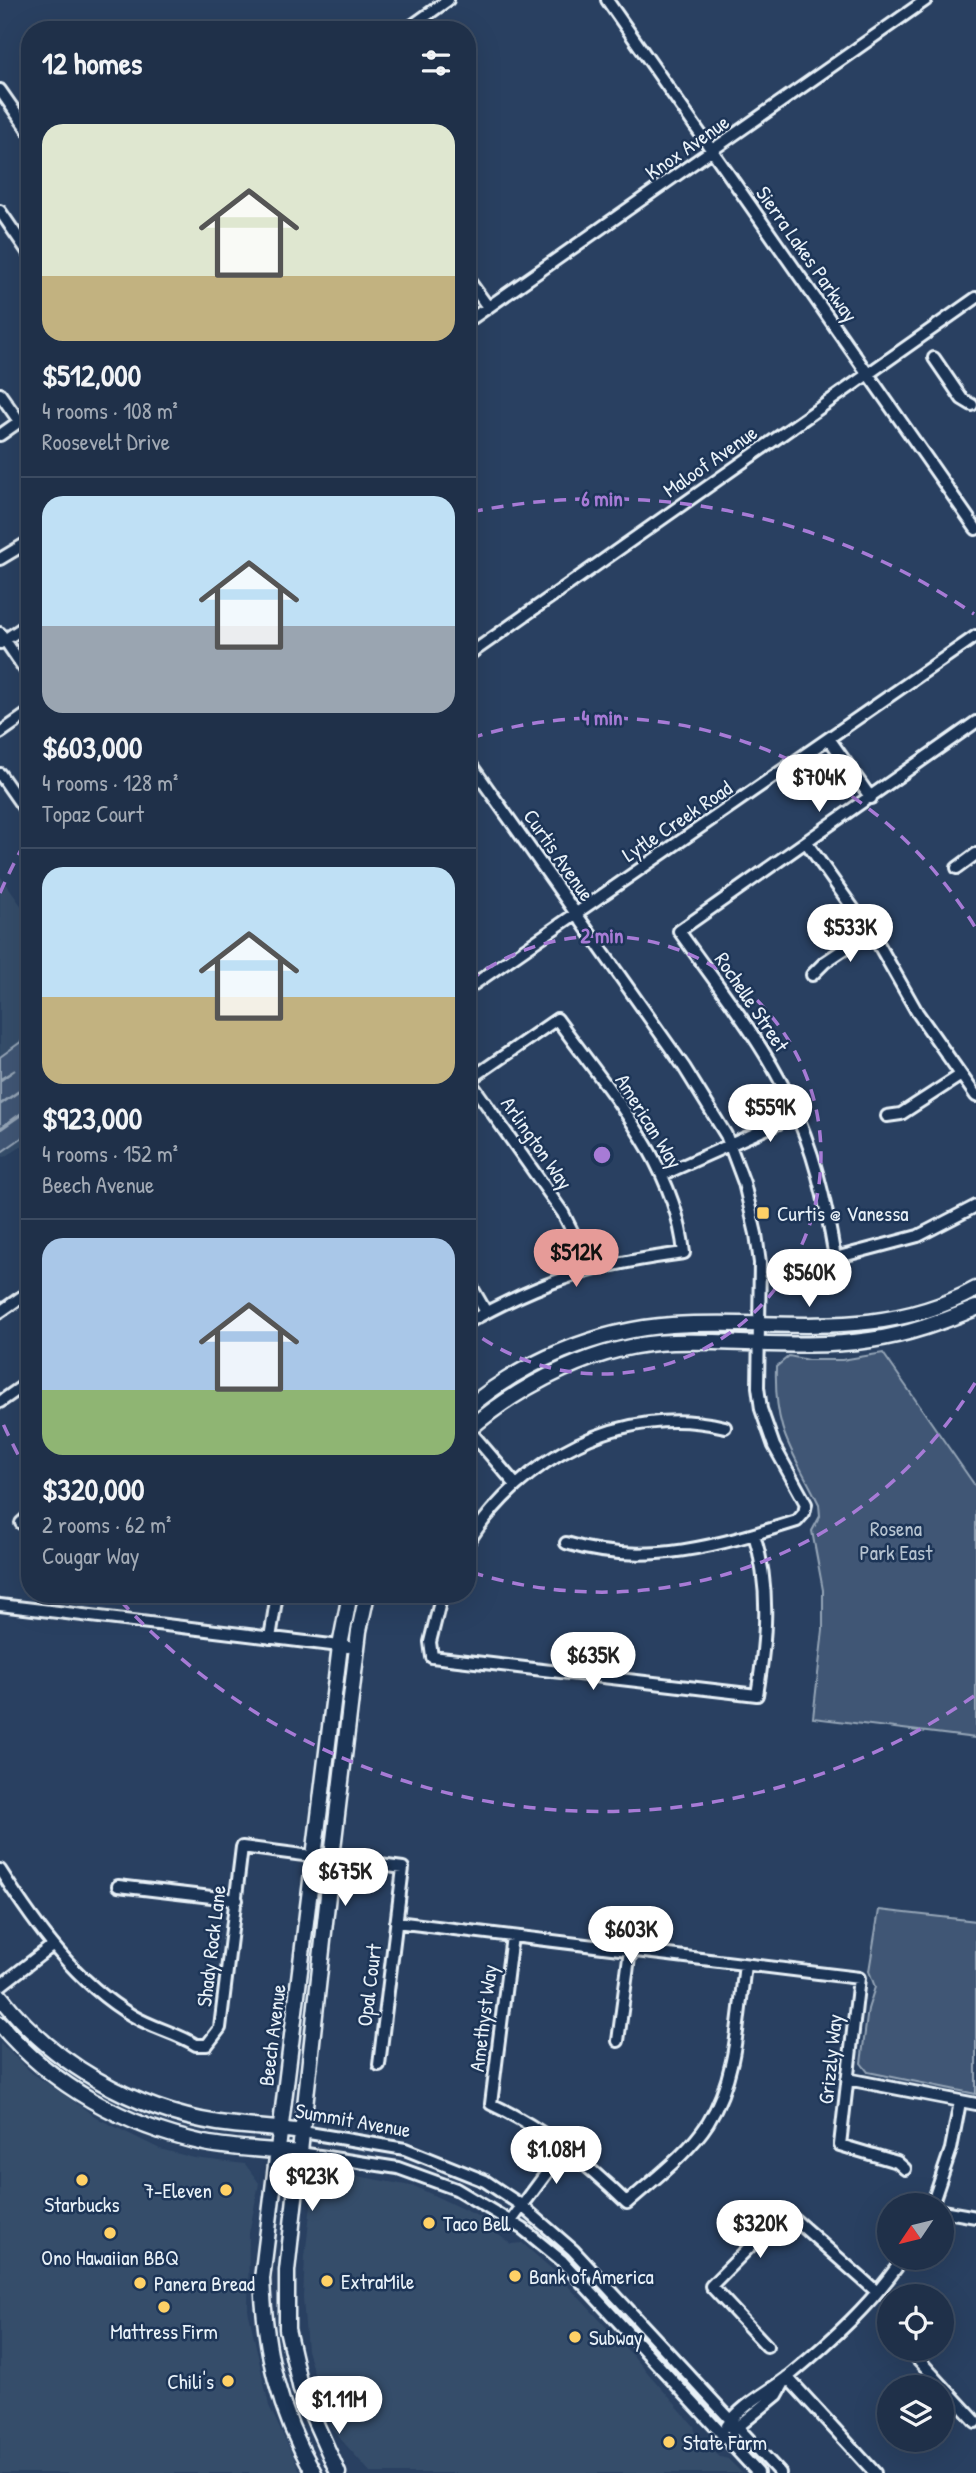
<!DOCTYPE html>
<meta charset="utf-8">
<style>
body{margin:0;font-family:"Patrick Hand",sans-serif;background:#273850;color:#f1f3f6;height:100vh;display:flex;flex-direction:column;font-size:26px;white-space:nowrap}
*{box-sizing:border-box;margin:0}
p{font-size:23px;color:#a1a9b4}
.icon{flex:none;width:38px;height:38px;fill:none;stroke:currentColor;stroke-width:2;stroke-linecap:round;stroke-linejoin:round}
.map{position:relative;flex:1;overflow:hidden}
.details{position:absolute;left:21px;top:21px;width:455px;height:1582px;display:flex;flex-direction:column;background:#1f3049;border-radius:28px;box-shadow:0 7px 28px #0002,0 0 0 2px #3c4b61}
.details>*{flex:none}
.needle{width:46px;rotate:235deg}
.fabs{position:absolute;left:877px;top:2193px;display:grid;gap:14px}
.fabs a{display:grid;place-items:center;width:77px;height:77px;border-radius:50%;background:#1f3049;box-shadow:0 7px 28px #0002,0 0 0 2px #3c4b61;font-size:35px}
.price{position:absolute;translate:-50% -60px;padding:0 16px;border-radius:24px;background:#fff;color:#222;font-size:23px;line-height:46px;filter:drop-shadow(0 2px 4px #0008)}
.price::after{content:'';position:absolute;left:50%;top:42px;width:21px;height:16px;margin-left:-10px;background:inherit;clip-path:polygon(0 0,100% 0,50% 100%)}
.price.current{background:#e69b98;color:#111}
ul{padding:0;list-style:none}
li{display:grid;align-content:center;gap:14px;height:371px;padding:0 21px}
li+li{border-top:2px solid #3c4b61}
li span{display:grid;place-items:center;height:217px;border-radius:21px;color:#555}
li>.icon{margin-inline-start:auto}
span .icon{width:126px;height:126px;fill:#fffc;stroke-width:1}
li b{font-size:30px}
h2{display:flex;justify-content:space-between;align-items:center;height:84px;padding:0 21px;font-size:30px}
.map>svg:first-child{display:block}
.built{fill:#364d6b}
.green{fill:#415774;stroke:#94a4b6;stroke-width:2}
.lines{fill:none;stroke-linecap:round;stroke-linejoin:round}
.minor-casing{stroke:#e8f1f8;stroke-width:16}
.major-casing{stroke:#e8f1f8;stroke-width:19}
.minor{stroke:#1d3557;stroke-width:10}
.major{stroke:#1d3557;stroke-width:14}
.ring{fill:none;stroke:#a77bd6;stroke-width:3.5;stroke-dasharray:12 9}
.poi-dot{fill:#ffd166;stroke:#1d3557;stroke-width:2.5}
.labels{text-anchor:middle;dominant-baseline:central;stroke-width:5;stroke-linejoin:round;paint-order:stroke}
.street-label{font-size:21px;fill:#e8f1f8;stroke:#1d3557}
.poi-label{font-size:21px;fill:#e8f1f8;stroke:#1d3557;text-anchor:start}
.park-label{font-size:21px;fill:#b6c3d0;stroke:#1d3557}
.centre{fill:#a77bd6;stroke:#1d3557;stroke-width:3.5}
.ring-label{font-size:21px;text-anchor:middle;font-weight:bold;fill:#a77bd6;stroke:#1d3557;stroke-width:5;stroke-linejoin:round;paint-order:stroke}
</style>
<div class="map">
<svg width="976" height="2473" viewBox="0 0 976 2473">
<rect width="100%" height="100%" fill="#294061"/>
<filter id="ink" filterUnits="userSpaceOnUse"><feTurbulence type="fractalNoise" baseFrequency=".0143" numOctaves="2"/><feDisplacementMap in="SourceGraphic" scale="14" xChannelSelector="R" yChannelSelector="G"/><feConvolveMatrix kernelMatrix="1 2 1 2 8 2 1 2 1" color-interpolation-filters="sRGB"/></filter>
<g filter="url(#ink)">
<path class="built" d="M0 876 30 918V1141L5 1157 0 1156Z
M0 2043 32 2073 99 2119 160 2149 194 2158 245 2164 259 2183 249 2233 248 2310 269 2406 301 2473H0Z
M325 2170 416 2187 486 2220 489 2228 511 2244 522 2243 554 2271 635 2358 694 2426 696 2436 720 2457 728 2459 742 2473H371L330 2427 307 2350 303 2298 305 2257 314 2178Z"/>
<path class="green" d="M29 1036 30 1083 0 1104V1081L15 1070 0 1079V1057Z
M30 1084V1107L0 1128V1105Z
M30 1109V1132L0 1153V1130Z
M883 1353 976 1487V1738L813 1718 823 1630V1590L812 1531 820 1516 819 1504C792 1449 774 1434 776 1367L789 1356 808 1360H842Z
M879 1910 976 1921V2094L868 2072 861 2063 868 2009 875 1987 869 1971Z"/>
<g class="lines">
<defs>
<path id="minor" d="M607 0 976 529
M406 30 448 0
M0 90 30 133
M0 211 30 255
M467 278 488 307
M467 322 926 0
M934 358 962 399 972 405
M0 394 19 421
M0 435 30 414
M0 559 30 541
M0 633 30 677
M0 643 30 623
M467 656 976 298
M976 722 679 931C717 985 760 1038 789 1098 814 1149 826 1202 835 1258L918 1236 976 1206
M0 733 30 712
M830 740 871 798
M467 759 684 1067 726 1135 744 1183 756 1234 760 1263 758 1387 761 1409 774 1446 806 1504 804 1513 797 1521C720 1545 646 1568 566 1543
M0 774 30 817
M806 842 879 945 917 1012 976 1096
M957 868 976 854
M812 975 825 962 870 932
M467 989 976 636
M887 1116 901 1114 961 1075
M662 1175 797 1115
M467 1279 486 1312
M0 1312 30 1291
M467 1323C543 1280 597 1264 684 1253 675 1163 608 1090 557 1019L469 1080 563 1213 574 1235 585 1270
M0 1402 30 1381
M469 1430 516 1485
M21 1523 30 1515
M467 1544C522 1457 622 1403 725 1427
M442 1594 430 1642 432 1657 757 1695C766 1640 771 1589 754 1534
M0 1605 348 1647
M270 1638 277 1594
M0 1870C35 1925 76 1983 133 2016 153 2028 177 2033 196 2045H207L220 2028 242 1847 403 1868 379 2065
M118 1886 237 1900
M396 1922 859 1978 840 2145 897 2162 905 2169
M512 1936 491 2104C543 2128 586 2163 627 2203 655 2178 688 2154 708 2123 737 2077 738 2018 745 1965
M0 1986 53 1945
M618 2041 630 1950
M847 2079 976 2104
M303 2132 405 2149 485 2181 521 2205 573 2250 780 2473
M300 2153 398 2168 456 2189 523 2229 561 2260 758 2473
M932 2205 951 2149 960 2102
M942 2211 976 2217
M511 2221 565 2148
M767 2346 711 2286 785 2211 877 2292
M908 2348 976 2422
M787 2377 875 2473
M727 2426C743 2403 769 2392 790 2375 831 2341 874 2302 903 2258
M733 2431 777 2395 787 2377"/>
<path id="major" d="M467 1409C523 1361 598 1330 672 1325 777 1318 878 1343 976 1289
M467 1431C522 1383 599 1344 673 1342 738 1340 805 1350 870 1340 907 1335 942 1322 976 1308
M0 1996C52 2063 134 2110 218 2123 246 2127 275 2128 303 2132
M0 2024C52 2086 125 2126 204 2143 236 2149 269 2150 300 2153
M314 2473C278 2410 265 2351 262 2279L340 1646 350 1594
M338 2473 301 2390 287 2329V2271L334 1840 359 1631 367 1594"/>
</defs>
<use href="#minor" class="minor-casing"/>
<use href="#major" class="major-casing"/>
<use href="#minor" class="minor"/>
<use href="#major" class="major"/>
</g>
</g>
<g class="ring">
<path d="M469 981A219 219 0 1 1 469 1329"/>
<path d="M975 1383A437 437 0 0 1 471 1572M471 738A437 437 0 0 1 975 927"/>
<path d="M974 1696A656 656 0 0 1 118 1598M28 1473A656 656 0 0 1 0 1417M0 893A656 656 0 0 1 28 837M471 512A656 656 0 0 1 974 614"/>
</g>
<g class="poi-dot">
<rect x="756" y="1206" width="14" height="14" rx="3.5"/>
<circle cx="82" cy="2180" r="7"/>
<circle cx="226" cy="2190" r="7"/>
<circle cx="429" cy="2223" r="7"/>
<circle cx="110" cy="2233" r="7"/>
<circle cx="515" cy="2276" r="7"/>
<circle cx="327" cy="2281" r="7"/>
<circle cx="140" cy="2283" r="7"/>
<circle cx="164" cy="2307" r="7"/>
<circle cx="575" cy="2337" r="7"/>
<circle cx="228" cy="2381" r="7"/>
<circle cx="669" cy="2442" r="7"/>
</g>
<g class="labels">
<g class="street-label">
<text transform="translate(687 147) rotate(-35)">Knox Avenue</text>
<text transform="translate(807 254) rotate(55)">Sierra Lakes Parkway</text>
<text transform="translate(710 461) rotate(-35)">Maloof Avenue</text>
<text transform="translate(677 821) rotate(-34)">Lytle Creek Road</text>
<text transform="translate(559 855) rotate(55)">Curtis Avenue</text>
<text transform="translate(752 1002) rotate(56)">Rochelle Street</text>
<text transform="translate(649 1121) rotate(58)">American Way</text>
<text transform="translate(537 1143) rotate(55)">Arlington Way</text>
<text transform="translate(211 1946) rotate(-83)">Shady Rock Lane</text>
<text transform="translate(369 1985) rotate(-83)">Opal Court</text>
<text transform="translate(483 2018) rotate(-83)">Amethyst Way</text>
<text transform="translate(272 2035) rotate(-83)">Beech Avenue</text>
<text transform="translate(830 2059) rotate(-84)">Grizzly Way</text>
<text transform="translate(353 2120) rotate(10)">Summit Avenue</text>
</g>
<g class="poi-label">
<text x="777" y="1213">Curtis @ Vanessa</text>
<text x="212" y="2190" text-anchor="end">7-Eleven</text>
<text x="82" y="2204" text-anchor="middle">Starbucks</text>
<text x="443" y="2223">Taco Bell</text>
<text x="110" y="2257" text-anchor="middle">Ono Hawaiian BBQ</text>
<text x="529" y="2276">Bank of America</text>
<text x="341" y="2281">ExtraMile</text>
<text x="154" y="2283">Panera Bread</text>
<text x="164" y="2331" text-anchor="middle">Mattress Firm</text>
<text x="589" y="2337">Subway</text>
<text x="214" y="2381" text-anchor="end">Chili's</text>
<text x="683" y="2442">State Farm</text>
</g>
<g class="park-label">
<text x="896" y="1528">Rosena<tspan x="896" dy="24">Park East</tspan></text>
</g>
</g>
<circle cx="602" cy="1155" r="10" class="centre"/>
<g class="ring-label">
<text x="602" y="506">6 min</text>
<text x="602" y="725">4 min</text>
<text x="602" y="943">2 min</text>
</g>
</svg>
<div class="fabs">
<a><svg class="needle" viewBox="-14 -14 28 28"><path d="M0-13l5 13h-10z" fill="#e53935"/><path d="M0 13l5-13h-10z" fill="#a1a9b4"/></svg></a>
<a><svg class="icon" aria-label="locate" viewBox="0 0 24 24"><circle cx="12" cy="12" r="6"/><path d="M12 2v4M12 18v4M2 12h4M18 12h4"/></svg></a>
<a><svg class="icon" aria-label="layers" viewBox="0 0 24 24"><path d="M12 4l9 5-9 5-9-5zM3 14l9 5 9-5"/></svg></a>
</div>
<b class="price" style="left:819px;top:814px">$704K</b>
<b class="price" style="left:850px;top:964px">$533K</b>
<b class="price" style="left:770px;top:1144px">$559K</b>
<b class="price current" style="left:576px;top:1289px">$512K</b>
<b class="price" style="left:809px;top:1309px">$560K</b>
<b class="price" style="left:593px;top:1692px">$635K</b>
<b class="price" style="left:345px;top:1908px">$675K</b>
<b class="price" style="left:631px;top:1966px">$603K</b>
<b class="price" style="left:556px;top:2186px">$1.08M</b>
<b class="price" style="left:312px;top:2213px">$923K</b>
<b class="price" style="left:760px;top:2260px">$320K</b>
<b class="price" style="left:339px;top:2436px">$1.11M</b>
<section class="details">
<h2>12 homes<svg class="icon" aria-label="filters" viewBox="0 0 24 24"><path d="M4 7h16M4 17h16"/><circle cx="9" cy="7" r="2"/><circle cx="15" cy="17" r="2"/></svg></h2>
<ul>
<li><span style="background:linear-gradient(#dfe7d0 70%,#c2b280 0)"><svg class="icon" aria-label="home" viewBox="0 0 24 24"><path d="M3 11l9-7 9 7M6 9v11h12V9"/></svg></span><div><b>$512,000</b><p>4 rooms · 108 m²</p><p>Roosevelt Drive</p></div></li>
<li><span style="background:linear-gradient(#bfe0f5 60%,#9aa5b1 0)"><svg class="icon" aria-label="home" viewBox="0 0 24 24"><path d="M3 11l9-7 9 7M6 9v11h12V9"/></svg></span><div><b>$603,000</b><p>4 rooms · 128 m²</p><p>Topaz Court</p></div></li>
<li><span style="background:linear-gradient(#bfe0f5 60%,#c2b280 0)"><svg class="icon" aria-label="home" viewBox="0 0 24 24"><path d="M3 11l9-7 9 7M6 9v11h12V9"/></svg></span><div><b>$923,000</b><p>4 rooms · 152 m²</p><p>Beech Avenue</p></div></li>
<li><span style="background:linear-gradient(#a9c7e8 70%,#8fb573 0)"><svg class="icon" aria-label="home" viewBox="0 0 24 24"><path d="M3 11l9-7 9 7M6 9v11h12V9"/></svg></span><div><b>$320,000</b><p>2 rooms · 62 m²</p><p>Cougar Way</p></div></li>
</ul>
</section>
</div>
